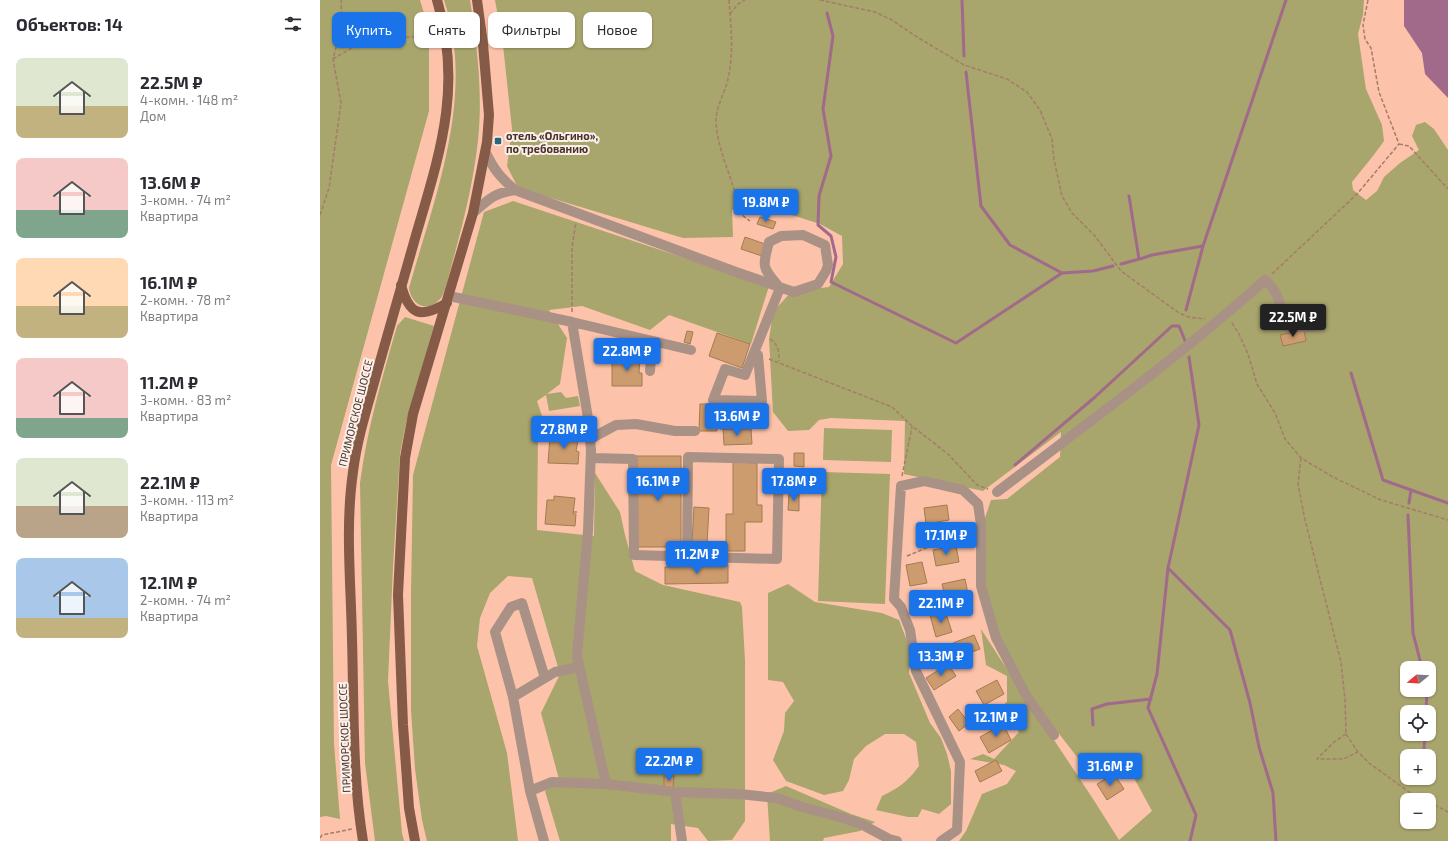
<!DOCTYPE html>
<html lang="ru">
<meta charset="utf-8">
<style>
body{margin:0;font-family:"Exo 2",sans-serif;background:#f2f2f3;color:#2b2b33;height:100vh;display:flex;flex-direction:column;font-size:15px;white-space:nowrap}
*{box-sizing:border-box;margin:0}
p{font-size:13px;color:#7c7c81}
.icon{flex:none;width:22px;height:22px;fill:none;stroke:currentColor;stroke-width:2;stroke-linecap:round;stroke-linejoin:round}
.map{position:relative;flex:1;overflow:hidden}
.panel{display:flex;flex-direction:column;background:#fff;width:320px}
.panel>*{flex:none}
.banner{position:absolute;left:12px;top:12px;width:380px;height:36px;display:flex;gap:8px}
.needle{width:26px;rotate:252deg}
.controls{position:absolute;left:1080px;top:661px;display:grid;gap:8px}
.controls a{display:grid;place-items:center;width:36px;height:36px;border-radius:8px;background:#fff;box-shadow:0 1px 3px #0004;font-size:20px}
.price{position:absolute;translate:-50% -34px;padding:0 9px;border-radius:4px;background:#1a73e8;color:#fff;font-size:13px;line-height:26px;filter:drop-shadow(0 1px 2px #0008)}
.price::after{content:'';position:absolute;left:50%;top:24px;width:12px;height:9px;margin-left:-6px;background:inherit;clip-path:polygon(0 0,100% 0,50% 100%)}
.price.current{background:#222;color:#fff}
ul{padding:0;list-style:none}
li{display:flex;align-items:center;gap:12px;height:100px;padding:0 16px}
li span{display:grid;place-items:center;flex:none;width:112px;height:80px;border-radius:8px;color:#555}
li>.icon{margin-inline-start:auto}
span .icon{width:48px;height:48px;fill:#fffc;stroke-width:1}
li b{font-size:17px}
h2{display:flex;justify-content:space-between;align-items:center;height:48px;padding:0 16px;font-size:17px}
.pill{padding:0 14px;border-radius:8px;background:#fff;box-shadow:0 1px 3px #0004;font-size:14px;line-height:36px}
.pill.current{background:#1a73e8;color:#fff}
main{display:flex;flex:1;min-height:0}
.map>svg:first-child{display:block}
.green{fill:#a8a56d;fill-rule:evenodd}
.water{fill:#a26a8a}
.lines{fill:none;stroke-linecap:round;stroke-linejoin:round}
.stream{stroke:#a26a8a;stroke-width:3}
.building{fill:#cc9c6e;stroke:#a37a52}
.path{stroke:#a57c6a;stroke-width:1.5;stroke-dasharray:4 2;stroke-linecap:butt}
.minor{stroke:#aa9186;stroke-width:10}
.major{stroke:#855a47;stroke-width:10}
.poi-dot{fill:#28667c;stroke:#fcf0eb;stroke-width:1.5}
.labels{text-anchor:middle;dominant-baseline:central;stroke-width:4;stroke-linejoin:round;paint-order:stroke}
.poi-label{font-size:11px;font-weight:bold;fill:#4a3329;stroke:#fcf0eb;text-anchor:start}
.street-label{font-size:11px;fill:#4a3329;stroke:#fcf0eb}
</style>
<main>
<section class="panel">
<h2>Объектов: 14<svg class="icon" aria-label="filters" viewBox="0 0 24 24"><path d="M4 7h16M4 17h16"/><circle cx="9" cy="7" r="2"/><circle cx="15" cy="17" r="2"/></svg></h2>
<ul>
<li><span style="background:linear-gradient(#dfe7d0 60%,#c2b280 0)"><svg class="icon" aria-label="home" viewBox="0 0 24 24"><path d="M3 11l9-7 9 7M6 9v11h12V9"/></svg></span><div><b>22.5M ₽</b><p>4-комн. · 148 m²</p><p>Дом</p></div></li>
<li><span style="background:linear-gradient(#f6c9c9 65%,#7fa58c 0)"><svg class="icon" aria-label="home" viewBox="0 0 24 24"><path d="M3 11l9-7 9 7M6 9v11h12V9"/></svg></span><div><b>13.6M ₽</b><p>3-комн. · 74 m²</p><p>Квартира</p></div></li>
<li><span style="background:linear-gradient(#ffd9b3 60%,#c2b280 0)"><svg class="icon" aria-label="home" viewBox="0 0 24 24"><path d="M3 11l9-7 9 7M6 9v11h12V9"/></svg></span><div><b>16.1M ₽</b><p>2-комн. · 78 m²</p><p>Квартира</p></div></li>
<li><span style="background:linear-gradient(#f6c9c9 75%,#7fa58c 0)"><svg class="icon" aria-label="home" viewBox="0 0 24 24"><path d="M3 11l9-7 9 7M6 9v11h12V9"/></svg></span><div><b>11.2M ₽</b><p>3-комн. · 83 m²</p><p>Квартира</p></div></li>
<li><span style="background:linear-gradient(#dfe7d0 60%,#b9a48a 0)"><svg class="icon" aria-label="home" viewBox="0 0 24 24"><path d="M3 11l9-7 9 7M6 9v11h12V9"/></svg></span><div><b>22.1M ₽</b><p>3-комн. · 113 m²</p><p>Квартира</p></div></li>
<li><span style="background:linear-gradient(#a9c7e8 75%,#c2b280 0)"><svg class="icon" aria-label="home" viewBox="0 0 24 24"><path d="M3 11l9-7 9 7M6 9v11h12V9"/></svg></span><div><b>12.1M ₽</b><p>2-комн. · 74 m²</p><p>Квартира</p></div></li>
</ul>
</section>
<div class="map">
<svg width="1128" height="841" viewBox="0 0 1128 841">
<rect width="100%" height="100%" fill="#fdc3aa"/>
<path class="green" d="M0 0H100L109 30V111L11 465 14 744 20 819 6 816 0 817Z
M124 0H150C157 46 163 93 158 140 153 189 139 238 126 286 124 291 123 297 119 300 105 314 91 303 89 288 115 196 156 95 124 0Z
M175 0H1044L1043 15 1038 34 1046 89 1062 125 1064 141 1053 156 1032 182 1033 190 1046 200 1057 191 1064 177 1080 163 1099 150 1092 136 1096 125 1105 122 1114 129 1128 150V841H639L646 831 662 794 687 784 696 771 684 765 650 759 663 754 674 759 699 732 689 717 674 724 671 714 687 702V676L666 665 661 629C706 700 755 769 799 840L832 811 808 767 768 771 733 726 710 698 682 645 666 588 664 521 671 500 687 499 740 457 741 432 663 491 584 474 585 421 511 418 499 420 489 430 468 431 453 412 449 339 453 312 471 292 509 287 523 264 522 236 500 224 469 214 441 202 412 210 413 237 363 238 198 188 187 166 192 129 183 45ZM1087 668H1109V690H1087ZM1087 712H1109V734H1087ZM1087 756H1109V778H1087ZM1087 800H1109V822H1087Z
M193 201 449 286 431 344 349 315 330 330 262 306 229 310 247 338 240 384 227 394 241 392 246 398 258 396 260 406 229 411 226 395 217 401 223 419 218 433 217 530 274 536 275 473 300 512 305 535 315 571 343 585 420 602 422 607 425 661V821L412 840 388 841 378 828 351 824V841H240L225 791 239 779 221 713 240 674 212 578 188 576 170 593 160 618 157 646 187 753 198 841H107L102 820 95 769 91 710V595L93 475 164 212Z
M85 317 114 326 86 423 80 454 73 567 68 681 82 833 84 841H55L45 763 40 483C47 429 62 378 77 326Z
M504 428 572 430 571 462 503 460Z
M502 472 570 474 565 604 498 601Z
M468 584 495 602 562 613 579 620 590 649 589 673 610 723 621 738 627 754 631 771V804L619 814 602 809 598 817H588L556 810 562 796C579 788 588 781 599 766L596 742 584 734H565L546 746 534 759 529 780 523 791 504 795 466 781 453 760 464 731 465 713 474 701 463 682 448 680V593Z
M466 786 531 814 555 822 540 831 504 838 503 841H450L447 794Z"/>
<path class="water" d="M1084 0H1128V98L1105 74 1102 53 1084 26Z"/>
<g class="lines">
<path class="stream" d="M642 0 644 56
M507 13 513 36 503 109 511 156 499 196 498 225 511 236 516 257 511 282 636 343 742 273 773 271 793 266
M646 72 661 206 690 245 742 273
M809 196 819 259
M801 264 823 258 832 255 883 246 966 0
M866 310 883 246
M869 357 879 425 848 568 837 674 828 708 876 815 870 841
M1031 373 1063 480 1128 503
M695 465 775 397 852 326H859L866 343
M1089 503 1091 490
M1088 515 1093 633 1102 668
M848 568 910 630 930 703 939 747 953 793 956 841
M1106 712 1107 690
M773 725 772 709 787 704 831 699
M1104 749 1105 734"/>
</g>
<path class="building" d="M440 217 456 222 453 229 437 224Z
M425 237 445 244 442 256 421 249Z
M984 330 986 341 963 346 960 335Z
M367 331 373 332 370 344 364 342Z
M397 333 430 344 422 368 389 356Z
M299 357H320L319 373H322V386H292V361H299Z
M380 404H397V431H379Z
M438 409V428L400 429V410Z
M403 429H431L432 444 404 445Z
M238 434 259 435 256 451 259 452 258 464 228 463 230 437H237Z
M474 453H484V467L474 466Z
M316 456H361V547H316Z
M413 462 437 463V505H442V522H425V551H404V542H406V514H413Z
M469 493H479V511L468 510Z
M234 496 255 498 253 514H256L255 526 225 524 227 500H234Z
M627 505 629 520 606 524 604 508Z
M374 507 389 508 387 544 372 543Z
M636 546 639 562 616 566 613 550Z
M602 562 607 583 590 586 586 565Z
M408 565V583L345 584V567Z
M645 579 648 594 626 600 622 584Z
M625 611 632 632 616 637 610 615Z
M654 635 660 649 638 657 633 643Z
M628 664 636 676 614 690 606 678Z
M677 680 684 694 664 705 656 691Z
M638 709 649 723 639 731 629 717Z
M683 724 691 740 669 753 660 737Z
M676 760 682 771 660 782 655 771Z
M794 774 804 789 787 800 777 784Z
M344 776H354L353 788 344 787Z"/>
<g class="lines">
<path class="path" d="M409 0C411 27 414 52 408 79 405 93 395 108 396 123 398 149 410 174 417 199 418 202 418 207 419 211 421 215 426 218 430 221
M500 0 555 12 572 20 597 37 644 65 687 79 707 92 720 110 732 139 734 160 742 196 752 213 775 236 801 271 859 313 869 317 885 319
M1048 0 1043 25 1045 39 1051 48 1059 92 1079 144
M410 14 418 4 425 0
M13 59 45 40 104 36
M1079 144 1089 146 1128 189
M0 215 9 188 21 103 13 59 22 23 21 0
M952 274 1037 194 1079 144
M252 312V247L256 222
M912 323 919 334 928 354 937 384 955 413 965 439 981 458 1013 477 1061 500 1128 520
M450 339C459 345 459 352 459 361
M449 359 572 407 592 426 628 454 657 485 668 489
M981 458 978 484 985 520 1021 662 1025 700 1026 734 1038 752 1049 763 1089 792 1104 800
M582 476 592 427
M253 512H259
M587 556 652 529
M1026 734 1014 742 997 759H1023L1038 752
M1109 802 1128 812
M0 838 2 835 32 829"/>
<path class="minor" d="M166 153C174 170 181 178 195 190L416 272 474 292 498 284 506 271 508 265 505 245 483 235 461 236 449 242C442 268 442 267 460 288L425 375 405 369 393 400 442 401 438 355 434 354
M153 213C169 199 174 193 195 190
M129 296 252 322 371 350
M330 371 332 341
M270 439 296 425 316 424 355 431H375
M271 458 313 459 314 555 457 559 459 459 368 457 367 556
M459 474 498 475
M677 492C768 423 860 356 945 280 959 291 962 310 967 327H993
M193 697 235 672 259 667
M286 784 355 792 419 794 457 798 482 807 520 817 541 824 569 839 577 841
M210 791 232 782 286 784 257 656 268 531 271 450 268 418 252 322
M355 792 362 841
M224 841 210 791 193 697 175 632 191 607 202 603 225 678
M621 841 637 830 640 762 596 671 590 630 581 607 574 599 581 486 604 481 643 490 658 504 661 525V586L676 638 707 697 734 735"/>
<path class="major" d="M81 285C89 315 100 319 127 303
M43 841C32 775 34 706 32 639 31 584 25 527 33 472 37 438 48 405 57 372 70 326 83 281 96 235 120 153 143 86 117 0
M95 841 89 808 83 725 78 595 85 458 93 414 153 213 167 142 169 115 163 44 157 0"/>
</g>
<rect class="poi-dot" x="174" y="137" width="8" height="8" rx="2"/>
<g class="labels">
<g class="poi-label">
<text x="186" y="135">отель «Ольгино»,<tspan x="186" dy="13">по требованию</tspan></text>
</g>
<g class="street-label">
<text transform="translate(35 413) rotate(-76)">ПРИМОРСКОЕ ШОССЕ</text>
<text transform="translate(24 738) rotate(-92)">ПРИМОРСКОЕ ШОССЕ</text>
</g>
</g>
</svg>
<div class="controls">
<a><svg class="needle" viewBox="-14 -14 28 28"><path d="M0-13l5 13h-10z" fill="#e53935"/><path d="M0 13l5-13h-10z" fill="#7c7c81"/></svg></a>
<a><svg class="icon" aria-label="locate" viewBox="0 0 24 24"><circle cx="12" cy="12" r="6"/><path d="M12 2v4M12 18v4M2 12h4M18 12h4"/></svg></a>
<a>+</a>
<a>−</a>
</div>
<b class="price" style="left:446px;top:223px">19.8M ₽</b>
<b class="price current" style="left:973px;top:338px">22.5M ₽</b>
<b class="price" style="left:307px;top:372px">22.8M ₽</b>
<b class="price" style="left:417px;top:437px">13.6M ₽</b>
<b class="price" style="left:244px;top:450px">27.8M ₽</b>
<b class="price" style="left:338px;top:502px">16.1M ₽</b>
<b class="price" style="left:474px;top:502px">17.8M ₽</b>
<b class="price" style="left:626px;top:556px">17.1M ₽</b>
<b class="price" style="left:377px;top:575px">11.2M ₽</b>
<b class="price" style="left:621px;top:624px">22.1M ₽</b>
<b class="price" style="left:621px;top:677px">13.3M ₽</b>
<b class="price" style="left:676px;top:738px">12.1M ₽</b>
<b class="price" style="left:349px;top:782px">22.2M ₽</b>
<b class="price" style="left:790px;top:787px">31.6M ₽</b>
<div class="banner">
<a class="pill current">Купить</a>
<a class="pill">Снять</a>
<a class="pill">Фильтры</a>
<a class="pill">Новое</a>
</div>
</div>
</main>
